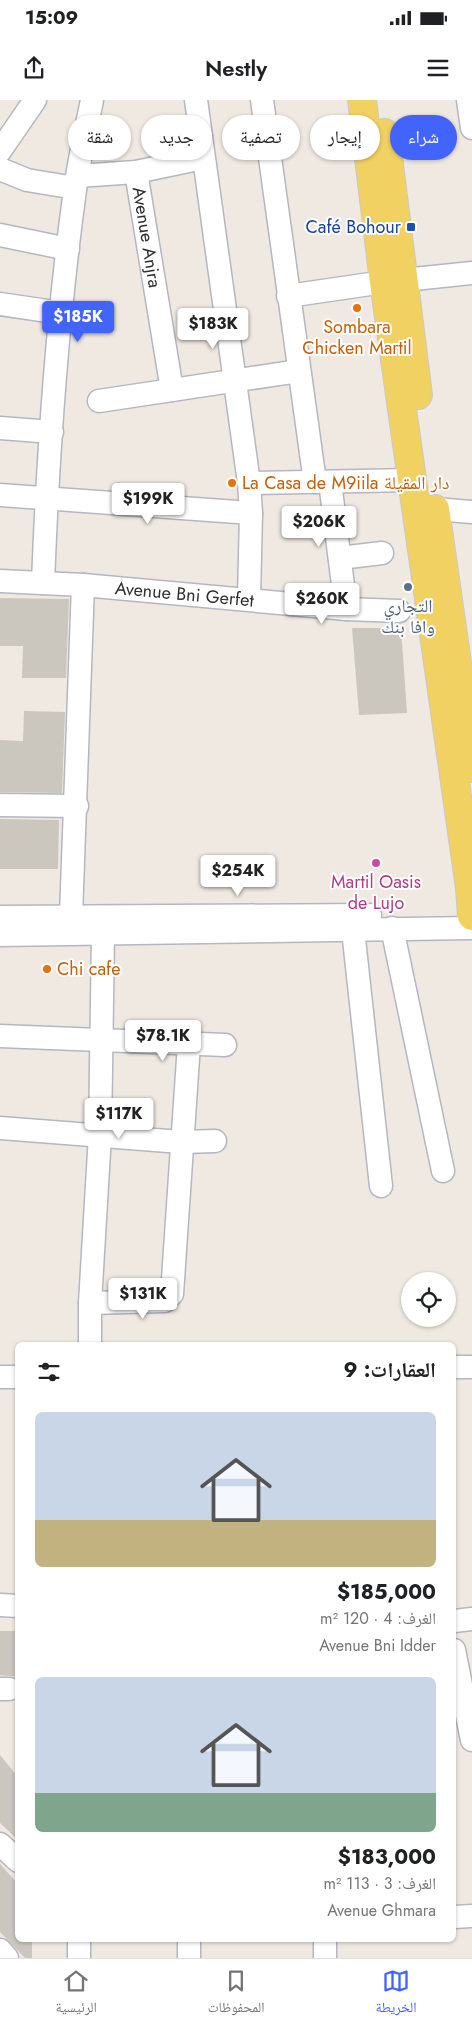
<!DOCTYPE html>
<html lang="ar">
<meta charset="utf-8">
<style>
body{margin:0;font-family:Jost,"Noto Naskh Arabic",sans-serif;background:#f6f6f6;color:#202124;direction:rtl;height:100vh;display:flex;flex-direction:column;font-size:19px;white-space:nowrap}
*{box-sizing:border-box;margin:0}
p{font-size:16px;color:#757577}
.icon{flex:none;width:28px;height:28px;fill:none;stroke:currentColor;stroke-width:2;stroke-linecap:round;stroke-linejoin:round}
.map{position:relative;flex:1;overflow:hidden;direction:ltr}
.details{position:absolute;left:15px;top:1242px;width:441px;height:600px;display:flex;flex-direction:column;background:#fff;border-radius:8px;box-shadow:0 1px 4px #0004;direction:rtl}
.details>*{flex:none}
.top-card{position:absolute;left:15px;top:15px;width:442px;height:45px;direction:rtl;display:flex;gap:10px}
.controls{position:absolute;left:401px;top:1172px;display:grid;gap:10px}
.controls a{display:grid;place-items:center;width:55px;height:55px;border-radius:50%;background:#fff;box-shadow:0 1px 4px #0004;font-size:25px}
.price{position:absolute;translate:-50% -42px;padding:0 11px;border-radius:5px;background:#fff;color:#222;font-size:16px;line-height:32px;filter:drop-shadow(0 1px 2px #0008)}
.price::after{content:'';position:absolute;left:50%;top:30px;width:15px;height:11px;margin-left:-8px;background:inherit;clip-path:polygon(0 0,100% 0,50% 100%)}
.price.active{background:#4264fb;color:#fff}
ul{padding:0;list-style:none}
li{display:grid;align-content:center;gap:10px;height:265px;padding:0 20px}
li span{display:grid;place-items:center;height:155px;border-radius:8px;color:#555}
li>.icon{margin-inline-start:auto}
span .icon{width:90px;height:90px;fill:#fffc;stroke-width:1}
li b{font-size:21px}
h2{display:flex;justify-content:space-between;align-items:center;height:60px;padding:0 20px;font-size:21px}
.chip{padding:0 18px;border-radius:22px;background:#fff;box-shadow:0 1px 4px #0004;font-size:18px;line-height:45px}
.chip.active{background:#4264fb;color:#fff}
.status{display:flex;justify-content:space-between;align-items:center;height:35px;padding:0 25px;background:#fff;direction:ltr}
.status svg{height:14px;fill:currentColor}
header{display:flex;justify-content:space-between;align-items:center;height:65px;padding:0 20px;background:#fff;font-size:22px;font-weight:600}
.tab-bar{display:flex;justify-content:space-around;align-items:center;height:70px;border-top:1px solid #e0e0e0;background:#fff;font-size:14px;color:#757577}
.tab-bar a{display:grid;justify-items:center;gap:2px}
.tab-bar .active{color:#4264fb}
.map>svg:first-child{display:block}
.building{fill:#cbc7bf}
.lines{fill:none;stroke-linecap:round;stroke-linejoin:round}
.minor-casing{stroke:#b4b7c1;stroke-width:25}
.major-casing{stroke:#c9c9c9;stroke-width:30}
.minor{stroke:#fff;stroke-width:22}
.major{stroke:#f2d163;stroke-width:28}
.transit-dot{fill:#1a4fb4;stroke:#fff;stroke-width:2}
.food-dot{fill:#e8710a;stroke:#fff;stroke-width:2}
.service-dot{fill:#5c6f8a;stroke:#fff;stroke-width:2}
.hotel-dot{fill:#d1479c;stroke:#fff;stroke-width:2}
.labels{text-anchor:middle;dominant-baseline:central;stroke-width:4;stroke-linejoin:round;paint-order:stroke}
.transit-label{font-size:18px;fill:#164399;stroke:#fff;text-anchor:end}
.street-label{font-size:18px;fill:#2e2e2e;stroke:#fff}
.food-label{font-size:18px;fill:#c56008;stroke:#fff;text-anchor:start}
.service-label{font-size:18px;fill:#4e5e75;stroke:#fff}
.hotel-label{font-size:18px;fill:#b23c85;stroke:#fff}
</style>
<div class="status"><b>15:09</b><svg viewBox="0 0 49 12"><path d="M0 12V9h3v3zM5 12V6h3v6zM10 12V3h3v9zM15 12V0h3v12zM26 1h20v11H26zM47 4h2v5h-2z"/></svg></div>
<header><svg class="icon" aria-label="menu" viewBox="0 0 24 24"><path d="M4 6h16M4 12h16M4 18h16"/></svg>Nestly<svg class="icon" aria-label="share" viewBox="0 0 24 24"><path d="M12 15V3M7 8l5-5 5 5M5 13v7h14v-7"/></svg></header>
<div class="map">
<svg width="472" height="1858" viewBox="0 0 472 1858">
<rect width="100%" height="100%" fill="#efe9e1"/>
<path class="building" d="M0 498 69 499 66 578H22L23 546H0Z
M352 528H401L407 613 359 615Z
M24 611 65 612 62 693 0 692V640L23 641Z
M0 719 59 720 58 769H0Z
M0 1531H18V1577L0 1575Z
M0 1655 18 1677V1740L0 1723Z
M0 1764 18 1784V1840H32V1858H25L0 1832Z"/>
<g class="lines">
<defs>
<g id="minor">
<path d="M196 0 249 383 251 413 249 498"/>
<path d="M262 0 315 382"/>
<path d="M468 0 472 28"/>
<path d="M0 51 35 0"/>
<path d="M0 69 27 80 75 88"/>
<path id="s1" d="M136 72 172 290"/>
<path d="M78 76 136 72 203 58"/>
<path d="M0 135 68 149"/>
<path d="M404 180 472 173"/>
<path d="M288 196 384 182"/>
<path d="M0 204 61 213"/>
<path d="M99 301 299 271"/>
<path d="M0 328 52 332"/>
<path d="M330 382 346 509"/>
<path d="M249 383 412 380"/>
<path d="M0 395 251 413"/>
<path d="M435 409 472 412"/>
<path d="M340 458 382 453"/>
<path id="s2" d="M0 481 83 485 346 509 399 511"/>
<path d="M43 483C48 352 57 220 75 90 79 60 86 30 92 0"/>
<path d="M0 705 77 706"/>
<path d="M71 816 83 485"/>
<path d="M0 817 370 815"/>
<path d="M392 828 443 1071"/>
<path d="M353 830 381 1086"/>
<path d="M0 835 472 828"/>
<path d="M0 936 225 945"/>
<path d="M0 1028 181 1042 215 1041"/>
<path d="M90 1203 165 1201 172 1194 189 944"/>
<path d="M90 1245V1203L100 1035 103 834"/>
<path d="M454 1267H472"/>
<path d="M0 1277H18"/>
<path d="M0 1505 18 1506"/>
<path d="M454 1521 472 1519"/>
<path d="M454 1550 472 1640"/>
<path d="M0 1589H9"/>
<path d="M0 1744 18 1761"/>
<path d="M454 1817 472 1816"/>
<path d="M325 1840V1858"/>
<path d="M0 1850 7 1858"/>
<path d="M79 1858V1840"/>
<path d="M189 1858V1840"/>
</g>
<path id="major" d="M362 0 384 182 470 788 472 816
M385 33 418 295
M435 409 472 668"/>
</defs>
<use href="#minor" class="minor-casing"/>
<use href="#major" class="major-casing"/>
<use href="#minor" class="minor"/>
<use href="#major" class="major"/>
</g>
<rect class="transit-dot" x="406" y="122" width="10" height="10" rx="2.5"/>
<g class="food-dot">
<circle cx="357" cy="208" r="5"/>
<circle cx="232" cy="383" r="5"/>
<circle cx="47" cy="869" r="5"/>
</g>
<circle class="service-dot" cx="408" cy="487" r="5"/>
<circle class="hotel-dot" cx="376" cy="763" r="5"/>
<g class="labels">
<g class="transit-label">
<text x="401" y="127">Café Bohour</text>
</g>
<g class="street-label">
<text stroke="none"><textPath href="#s1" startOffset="66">Avenue Anjra</textPath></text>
<text stroke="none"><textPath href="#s2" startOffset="185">Avenue Bni Gerfet</textPath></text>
</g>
<g class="food-label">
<text x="357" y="227" text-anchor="middle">Sombara<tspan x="357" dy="21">Chicken Martil</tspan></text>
<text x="242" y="383">La Casa de M9iila دار المقيلة</text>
<text x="57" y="869">Chi cafe</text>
</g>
<g class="service-label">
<text x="408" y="506">التجاري<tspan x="408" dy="21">وافا بنك</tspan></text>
</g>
<g class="hotel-label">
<text x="376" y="782">Martil Oasis<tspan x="376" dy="21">de Lujo</tspan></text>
</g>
</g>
</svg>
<div class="controls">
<a><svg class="icon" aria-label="locate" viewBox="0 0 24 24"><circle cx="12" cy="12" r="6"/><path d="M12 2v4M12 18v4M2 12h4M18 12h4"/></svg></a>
</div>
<b class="price active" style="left:78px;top:243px">$185K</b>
<b class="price" style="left:213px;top:250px">$183K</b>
<b class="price" style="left:148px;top:425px">$199K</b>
<b class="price" style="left:319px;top:448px">$206K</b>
<b class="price" style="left:322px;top:525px">$260K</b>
<b class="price" style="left:238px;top:797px">$254K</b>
<b class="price" style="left:163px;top:962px">$78.1K</b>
<b class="price" style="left:119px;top:1040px">$117K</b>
<b class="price" style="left:143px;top:1220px">$131K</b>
<div class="top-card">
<a class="chip active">شراء</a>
<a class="chip">إيجار</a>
<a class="chip">تصفية</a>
<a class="chip">جديد</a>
<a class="chip">شقة</a>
</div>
<section class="details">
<h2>العقارات: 9<svg class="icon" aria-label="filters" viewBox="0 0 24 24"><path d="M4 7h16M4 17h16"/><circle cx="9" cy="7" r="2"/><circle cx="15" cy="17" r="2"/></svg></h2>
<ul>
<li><span style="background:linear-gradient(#c9d6e8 70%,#c2b280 0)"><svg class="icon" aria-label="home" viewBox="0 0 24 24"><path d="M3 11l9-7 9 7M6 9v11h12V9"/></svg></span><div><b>$185,000</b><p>الغرف: 4 · 120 m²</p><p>Avenue Bni Idder</p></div></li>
<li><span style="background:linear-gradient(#c9d6e8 75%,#7fa58c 0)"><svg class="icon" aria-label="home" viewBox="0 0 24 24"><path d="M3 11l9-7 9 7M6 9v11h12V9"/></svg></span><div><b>$183,000</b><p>الغرف: 3 · 113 m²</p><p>Avenue Ghmara</p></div></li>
</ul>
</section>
</div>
<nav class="tab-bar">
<a class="active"><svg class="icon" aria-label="map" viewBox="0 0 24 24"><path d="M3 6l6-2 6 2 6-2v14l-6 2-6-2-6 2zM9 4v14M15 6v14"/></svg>الخريطة</a>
<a><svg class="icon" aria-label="saved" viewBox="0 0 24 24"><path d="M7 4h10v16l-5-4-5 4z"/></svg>المحفوظات</a>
<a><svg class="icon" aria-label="home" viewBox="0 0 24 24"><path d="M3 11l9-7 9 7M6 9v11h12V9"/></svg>الرئيسية</a>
</nav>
